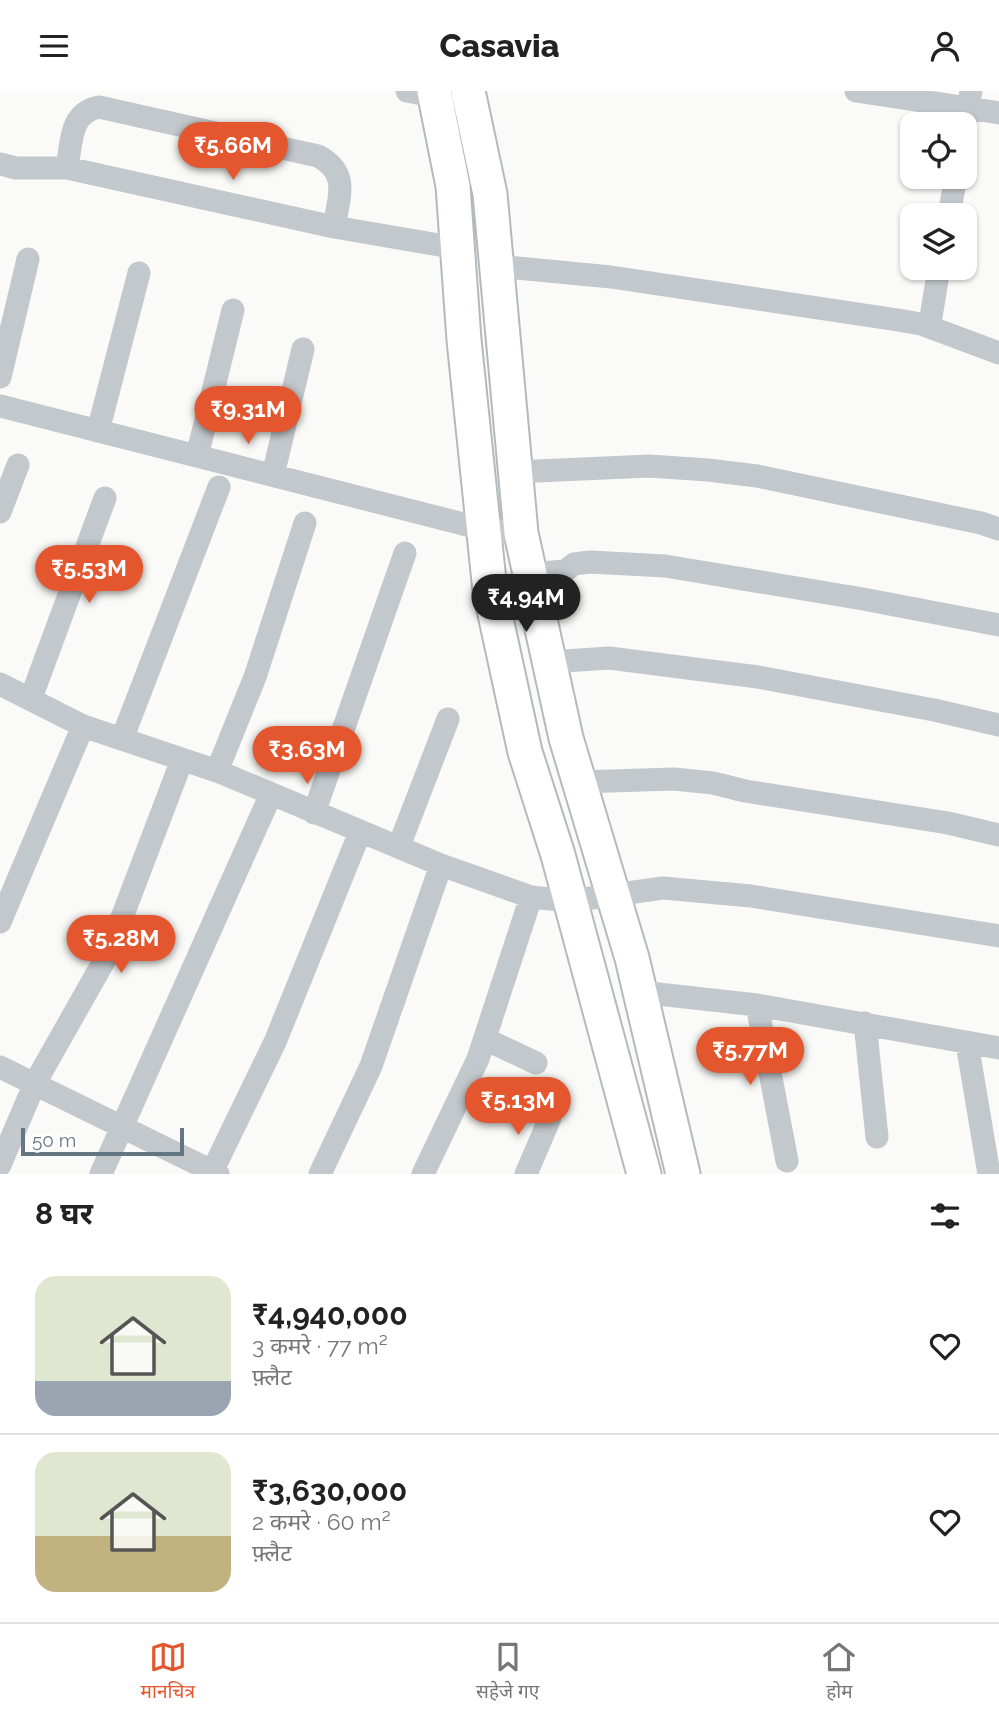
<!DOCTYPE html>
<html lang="hi">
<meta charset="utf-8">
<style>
body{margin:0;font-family:Raleway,"Noto Sans Devanagari",sans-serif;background:#f6f6f6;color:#222;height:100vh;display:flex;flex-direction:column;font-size:26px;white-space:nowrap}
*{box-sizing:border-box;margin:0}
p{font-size:23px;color:#767676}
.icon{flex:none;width:38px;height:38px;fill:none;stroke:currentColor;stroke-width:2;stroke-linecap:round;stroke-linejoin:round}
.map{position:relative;height:1083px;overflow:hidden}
.side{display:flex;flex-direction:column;background:#fff;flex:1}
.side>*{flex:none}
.buttons{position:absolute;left:900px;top:21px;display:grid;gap:14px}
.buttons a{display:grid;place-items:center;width:77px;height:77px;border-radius:14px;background:#fff;box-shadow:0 2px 5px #0004;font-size:35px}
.scale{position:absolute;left:21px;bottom:18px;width:163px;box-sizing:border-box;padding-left:7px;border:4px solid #657683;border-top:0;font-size:19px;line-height:24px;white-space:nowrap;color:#657683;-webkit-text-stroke:5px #fff;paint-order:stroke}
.price{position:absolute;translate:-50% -60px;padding:0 16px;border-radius:24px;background:#e4572e;color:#fff;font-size:23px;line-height:46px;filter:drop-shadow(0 2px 4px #0008)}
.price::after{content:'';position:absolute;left:50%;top:42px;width:21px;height:16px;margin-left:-10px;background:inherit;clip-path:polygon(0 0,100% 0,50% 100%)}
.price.on{background:#222;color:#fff}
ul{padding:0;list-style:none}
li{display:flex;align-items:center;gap:21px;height:175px;padding:0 35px}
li+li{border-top:2px solid #e0e0e0}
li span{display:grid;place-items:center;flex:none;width:196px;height:140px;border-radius:21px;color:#555}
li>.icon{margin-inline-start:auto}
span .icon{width:84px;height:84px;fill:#fffc;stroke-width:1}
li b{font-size:30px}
h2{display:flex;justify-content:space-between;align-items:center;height:84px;padding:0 35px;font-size:30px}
header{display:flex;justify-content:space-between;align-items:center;height:91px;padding:0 35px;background:#fff;font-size:32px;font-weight:800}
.menu{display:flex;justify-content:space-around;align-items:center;height:98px;border-top:2px solid #e0e0e0;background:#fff;font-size:19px;color:#767676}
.menu a{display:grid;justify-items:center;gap:4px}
.menu .on{color:#e4572e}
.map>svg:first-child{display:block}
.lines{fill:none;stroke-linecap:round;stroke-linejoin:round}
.secondary-casing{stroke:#b3babf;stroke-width:37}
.street{stroke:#c3c8cc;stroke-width:23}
.secondary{stroke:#fff;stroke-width:33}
</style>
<header><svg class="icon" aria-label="menu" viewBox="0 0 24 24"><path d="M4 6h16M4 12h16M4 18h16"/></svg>Casavia<svg class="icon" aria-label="person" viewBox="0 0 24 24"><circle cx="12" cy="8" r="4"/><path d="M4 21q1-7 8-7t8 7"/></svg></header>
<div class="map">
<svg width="999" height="1083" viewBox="0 0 999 1083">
<rect width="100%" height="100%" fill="#fafaf8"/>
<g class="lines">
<defs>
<path id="secondary" d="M434 0 453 95 464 249 490 500 525 661 558 764 644 1083
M468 0 490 103 521 442 566 647 632 867 683 1083"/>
</defs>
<use href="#secondary" class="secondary-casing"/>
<path class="street" d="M407 0 447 8
M856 0 968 17 971 0
M964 37 968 17 999 22
M0 73 16 77H67L334 136 457 157
M67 77C72 51 69 22 99 16L318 65C350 82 339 105 334 136
M949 124 956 86
M496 175 611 186 898 229 921 233 999 262
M931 226 939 177
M0 286 28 168
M0 315 483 438 521 442
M98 340 139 182
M197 365 233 219
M515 381 649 375 708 379 757 385 981 432 999 438
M273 384 303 258
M0 421 18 374
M529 483 565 480 574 473 590 471 665 475 863 508 999 534
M549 571 609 567 758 586 934 619 999 634
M0 593 83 635 217 680 441 774 531 806 570 810 663 797 751 805 999 845
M31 607 105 407
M122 648 219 396
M217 680 255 586 305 432
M579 691 674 688 713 692 745 700 948 732 999 744
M314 722 405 462
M399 755 448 628
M0 831 83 635
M640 901 757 914 999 957
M757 914 787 1070
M865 932 877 1046
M485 948 536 972
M967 952 989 1083
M0 976 218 1083
M0 1074 35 992 108 863 182 669
M101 1083 271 703
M211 1083 275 951 360 741
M320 1083 371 975 441 774
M423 1083 478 968 531 806
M526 1083 550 1027"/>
<use href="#secondary" class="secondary"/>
</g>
</svg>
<div class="buttons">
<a><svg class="icon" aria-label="locate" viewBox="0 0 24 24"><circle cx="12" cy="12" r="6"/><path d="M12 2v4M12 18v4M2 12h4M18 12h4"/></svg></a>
<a><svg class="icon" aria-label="layers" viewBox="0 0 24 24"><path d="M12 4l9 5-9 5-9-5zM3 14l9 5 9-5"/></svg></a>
</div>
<div class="scale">50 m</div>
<b class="price" style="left:233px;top:91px">₹5.66M</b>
<b class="price" style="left:248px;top:355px">₹9.31M</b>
<b class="price" style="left:89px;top:514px">₹5.53M</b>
<b class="price on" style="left:526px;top:543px">₹4.94M</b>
<b class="price" style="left:307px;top:695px">₹3.63M</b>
<b class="price" style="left:121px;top:884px">₹5.28M</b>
<b class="price" style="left:750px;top:996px">₹5.77M</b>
<b class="price" style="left:518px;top:1046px">₹5.13M</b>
</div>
<section class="side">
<h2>8 घर<svg class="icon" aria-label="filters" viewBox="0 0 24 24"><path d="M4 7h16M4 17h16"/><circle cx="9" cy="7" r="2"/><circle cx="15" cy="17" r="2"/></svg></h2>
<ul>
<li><span style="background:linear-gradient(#dfe7d0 75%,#9aa5b1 0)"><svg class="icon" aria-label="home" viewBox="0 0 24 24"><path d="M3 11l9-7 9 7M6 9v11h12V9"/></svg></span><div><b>₹4,940,000</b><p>3 कमरे · 77 m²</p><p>फ़्लैट</p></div><svg class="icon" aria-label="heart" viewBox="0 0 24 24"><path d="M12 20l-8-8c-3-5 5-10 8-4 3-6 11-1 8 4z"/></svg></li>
<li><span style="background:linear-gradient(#dfe7d0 60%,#c2b280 0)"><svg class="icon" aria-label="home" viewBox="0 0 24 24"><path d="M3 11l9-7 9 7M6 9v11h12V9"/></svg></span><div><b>₹3,630,000</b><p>2 कमरे · 60 m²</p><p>फ़्लैट</p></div><svg class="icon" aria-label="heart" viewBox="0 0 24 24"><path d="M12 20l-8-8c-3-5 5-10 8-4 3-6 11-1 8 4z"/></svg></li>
</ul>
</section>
<nav class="menu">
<a class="on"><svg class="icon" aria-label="map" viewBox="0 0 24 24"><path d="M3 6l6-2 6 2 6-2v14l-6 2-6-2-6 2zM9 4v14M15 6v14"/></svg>मानचित्र</a>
<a><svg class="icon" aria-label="saved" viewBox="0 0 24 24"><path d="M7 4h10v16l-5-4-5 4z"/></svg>सहेजे गए</a>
<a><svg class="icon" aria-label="home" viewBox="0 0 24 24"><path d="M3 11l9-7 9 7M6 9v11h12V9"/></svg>होम</a>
</nav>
